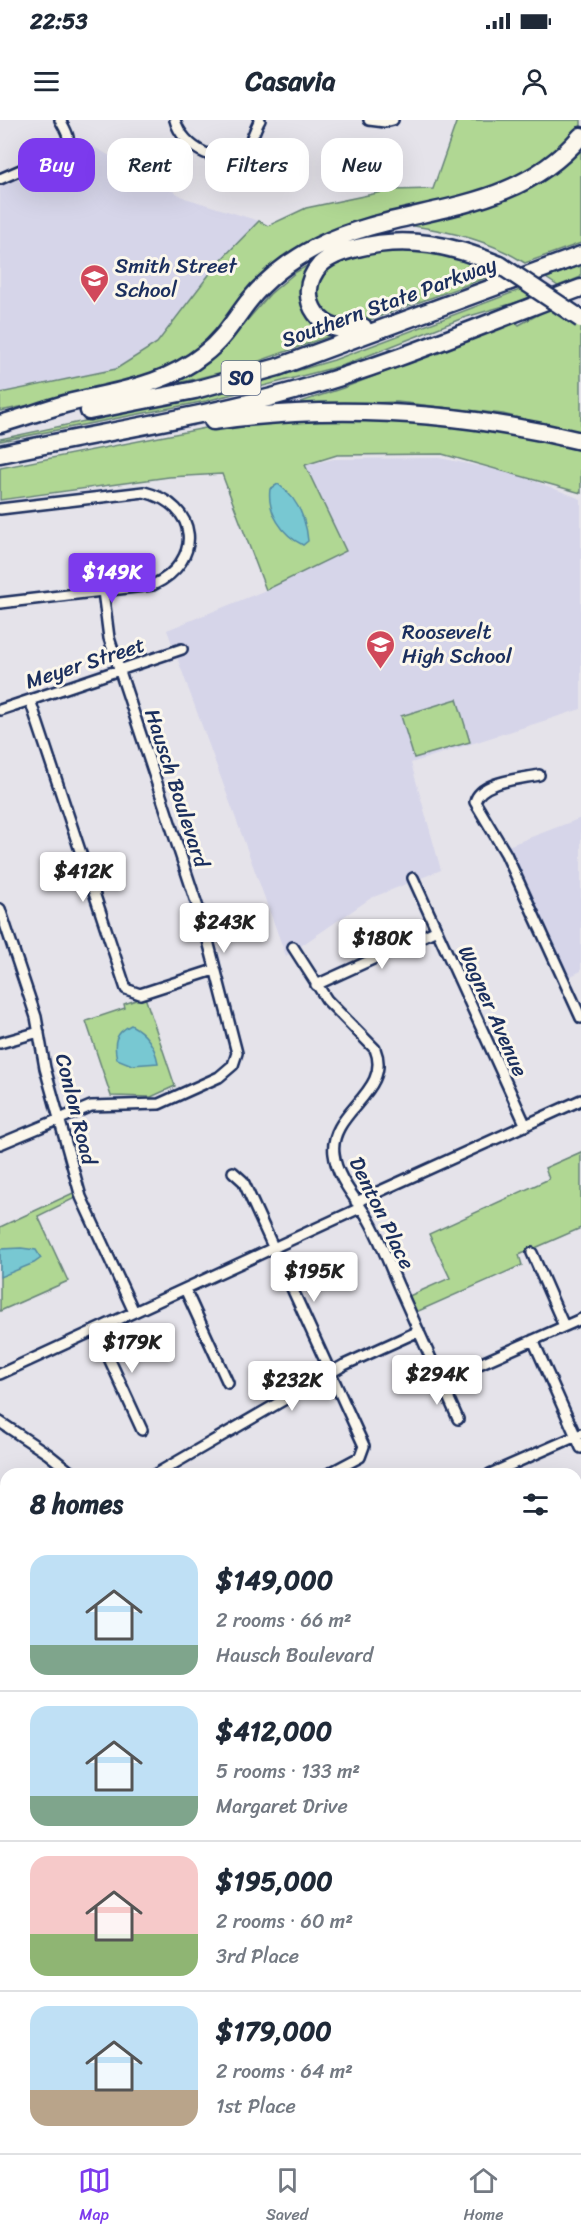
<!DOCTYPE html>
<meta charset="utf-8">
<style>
body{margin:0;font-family:Sriracha,sans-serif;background:#f2f2f3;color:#1f2937;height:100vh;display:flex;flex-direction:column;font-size:22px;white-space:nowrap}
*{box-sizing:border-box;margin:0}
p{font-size:20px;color:#747a83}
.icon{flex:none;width:33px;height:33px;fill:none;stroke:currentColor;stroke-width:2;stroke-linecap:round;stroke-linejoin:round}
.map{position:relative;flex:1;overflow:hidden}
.side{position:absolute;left:0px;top:1348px;width:582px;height:686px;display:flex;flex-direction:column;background:#fff;border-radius:18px 18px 0 0;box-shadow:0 6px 24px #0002}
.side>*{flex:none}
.top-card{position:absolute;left:18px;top:18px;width:546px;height:54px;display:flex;gap:12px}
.price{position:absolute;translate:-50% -51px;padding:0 14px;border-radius:6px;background:#fff;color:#222;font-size:20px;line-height:39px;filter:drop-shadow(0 2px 3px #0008)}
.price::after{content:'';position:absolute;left:50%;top:36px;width:18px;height:14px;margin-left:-9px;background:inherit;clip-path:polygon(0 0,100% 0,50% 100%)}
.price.on{background:#7c3aed;color:#fff}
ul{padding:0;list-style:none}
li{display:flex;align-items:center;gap:18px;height:150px;padding:0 30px}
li+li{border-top:2px solid #e0e1e3}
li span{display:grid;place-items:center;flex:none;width:168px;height:120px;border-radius:18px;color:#555}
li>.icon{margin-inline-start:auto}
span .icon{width:72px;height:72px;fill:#fffc;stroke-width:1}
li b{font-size:26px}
h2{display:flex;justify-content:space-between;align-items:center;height:72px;padding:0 30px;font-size:26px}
.pill{padding:0 21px;border-radius:18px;background:#fff;box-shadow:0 6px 24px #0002;font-size:21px;line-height:54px}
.pill.on{background:#7c3aed;color:#fff}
.status{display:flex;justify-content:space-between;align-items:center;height:42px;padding:0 30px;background:#fff;direction:ltr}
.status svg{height:16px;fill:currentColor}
header{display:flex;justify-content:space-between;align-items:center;height:78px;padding:0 30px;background:#fff;font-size:27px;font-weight:800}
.dock{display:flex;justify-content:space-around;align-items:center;height:84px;border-top:2px solid #e0e1e3;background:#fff;font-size:16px;color:#747a83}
.dock a{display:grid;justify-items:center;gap:3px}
.dock .on{color:#7c3aed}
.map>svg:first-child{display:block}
.built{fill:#d6d5e9}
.green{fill:#b0d793;stroke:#668378;stroke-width:1.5}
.water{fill:#78c8d2;stroke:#538ba4;stroke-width:1.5}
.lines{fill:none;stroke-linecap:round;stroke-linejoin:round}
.street-casing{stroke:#1b2f5e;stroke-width:14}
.secondary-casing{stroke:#1b2f5e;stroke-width:16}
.highway-casing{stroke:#1b2f5e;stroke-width:21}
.street{stroke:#fbf7ec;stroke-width:9}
.secondary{stroke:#fbf7ec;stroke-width:12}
.highway{stroke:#fbf7ec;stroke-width:16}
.highway-bridge-casing{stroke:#1b2f5e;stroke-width:21;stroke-linecap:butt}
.highway-bridge{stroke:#fbf7ec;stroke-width:16}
.labels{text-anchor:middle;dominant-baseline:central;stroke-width:6;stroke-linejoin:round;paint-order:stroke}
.shield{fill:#fbf7ec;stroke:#5e6b89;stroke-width:1.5}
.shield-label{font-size:20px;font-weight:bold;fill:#1b2f5e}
.poi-label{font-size:21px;fill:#1b2f5e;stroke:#fbf7ec;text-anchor:start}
.street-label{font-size:21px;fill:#1b2f5e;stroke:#fbf7ec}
</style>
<div class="status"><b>22:53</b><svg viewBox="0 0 49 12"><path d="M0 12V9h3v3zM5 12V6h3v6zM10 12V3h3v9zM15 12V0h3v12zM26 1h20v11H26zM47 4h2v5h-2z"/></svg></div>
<header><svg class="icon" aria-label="menu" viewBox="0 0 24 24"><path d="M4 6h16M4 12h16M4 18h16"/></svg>Casavia<svg class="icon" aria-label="person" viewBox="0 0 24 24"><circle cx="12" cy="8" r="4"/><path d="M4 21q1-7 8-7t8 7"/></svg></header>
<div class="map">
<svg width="581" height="2033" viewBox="0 0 581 2033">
<rect width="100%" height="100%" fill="#e5e3ea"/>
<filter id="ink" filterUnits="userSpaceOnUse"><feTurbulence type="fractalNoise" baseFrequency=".0167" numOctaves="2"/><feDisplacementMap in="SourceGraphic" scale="12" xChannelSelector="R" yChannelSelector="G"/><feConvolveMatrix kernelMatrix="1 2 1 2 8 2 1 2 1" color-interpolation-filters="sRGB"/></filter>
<g filter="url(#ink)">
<path class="built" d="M92 26 185 78 259 101 218 143 157 223 116 249 0 273V64Z
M440 338 516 354 581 379V589L411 643 441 750 371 778 286 836 167 510 266 470 345 431 305 345 334 339Z
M581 698V851L569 857 508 726Z"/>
<path class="green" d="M457 0H581V8L539 49 503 68 319 123 205 226 170 248 133 264 0 291V273L116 249 157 223 218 143 259 101 268 106 306 88 392 70 433 69Z
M581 24V123L525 143C491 121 453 112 414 106L415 102 471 86Z
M386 127 453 133 500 153 353 206C348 205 340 205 335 204 309 195 310 156 332 144 347 135 369 132 386 127Z
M319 139 305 166 330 216 239 248 162 267V264L200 247 231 219 270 174 296 152Z
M581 146V157L558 166 546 158Z
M525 168 537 176 463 198 344 245 206 281 0 321V319L235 269 334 240Z
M552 187 581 207V313L503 294 397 282 302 285 301 282 343 268 516 202 519 205Z
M262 297H436L581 325V373L442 334 337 335 305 345 346 431 266 470 222 354 169 357 0 380V348Z
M457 579 470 622 414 638 401 596Z
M145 877 175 966 151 977 111 976 86 901 125 888 124 884Z
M581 1032V1108L519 1135 522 1145 414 1193 407 1177 450 1158 429 1114 549 1059 545 1048Z
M73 1073 75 1078 38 1096 68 1161 0 1191V1107Z"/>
<path class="water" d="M278 364C297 378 306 397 308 421L303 425C282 415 267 392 270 369Z
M131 905C146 913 155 927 158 943L132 945 117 939C113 922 115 913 131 905Z
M21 1128 36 1130 41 1138 34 1143 0 1157V1129Z"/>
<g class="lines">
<defs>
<path id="street" d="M175 0C182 27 223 52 247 26 253 19 255 8 260 0
M369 0 385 2 393 0
M247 26 265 50
M0 59 64 31C73 20 66 11 60 0
M0 389 144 372C199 385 204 441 153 465L0 483
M30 580 126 869 140 874 214 850
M0 590 182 529
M539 655C521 659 480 661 475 682L506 734 581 898
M413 758 526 1006
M0 789 36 897 45 948 81 1077 134 1192
M293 827 327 880 375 929C393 972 328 992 334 1034 337 1060 358 1080 370 1102 381 1122 389 1144 398 1165 418 1210 438 1254 458 1299
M316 865 437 810
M0 923 39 912
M0 1024 91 986 159 984 219 957 233 945 237 933 205 809 109 518 103 471
M233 1052 243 1061 364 1326 360 1337 328 1354
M356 1082 581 980
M532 1133 564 1206
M185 1169 228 1263
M96 1210 142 1310
M533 1220 581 1328
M0 1254 360 1088
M441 1261 581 1199
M0 1302 48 1334 73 1354
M156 1354 344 1245 419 1211
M490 1354 581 1314
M0 1418 6 1415
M576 1419 581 1417
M0 1437 6 1448
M576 1523 581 1520
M0 1540 6 1535
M0 1677 6 1673
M0 1805 6 1820
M0 1839 6 1835
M576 1848 581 1844
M576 1927 581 1934
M576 1963 581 1959
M0 2010 6 2007
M150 2033 157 2028
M315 2033 322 2028
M477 2033 484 2028"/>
<path id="secondary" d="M576 1691 581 1689
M45 2028 47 2033"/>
<path id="highway" d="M363 207C323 221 291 177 320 145 330 135 344 131 357 128 407 115 453 125 500 145
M89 291 195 270 278 247 581 135
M213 301C338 283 458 291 581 321
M0 304C22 298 43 290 65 284 114 271 163 267 204 234 223 220 234 200 248 182 266 159 291 140 318 126 407 82 509 100 581 16
M0 334C98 313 198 298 294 271 392 244 486 203 581 168"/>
</defs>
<use href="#street" class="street-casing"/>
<use href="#secondary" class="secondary-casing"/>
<use href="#highway" class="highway-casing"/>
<use href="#street" class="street"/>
<use href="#secondary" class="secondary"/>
<use href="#highway" class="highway"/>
<defs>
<path id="highway-bridge" d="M500 145 581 199"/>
</defs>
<use href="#highway-bridge" class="highway-bridge-casing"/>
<use href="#highway-bridge" class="highway-bridge"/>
</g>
</g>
<defs>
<symbol id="school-pin" viewBox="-11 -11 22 30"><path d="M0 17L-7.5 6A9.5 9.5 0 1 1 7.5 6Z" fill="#d1495b" stroke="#fbf7ec"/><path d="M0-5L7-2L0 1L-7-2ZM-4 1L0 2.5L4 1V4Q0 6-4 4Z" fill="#fff"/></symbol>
</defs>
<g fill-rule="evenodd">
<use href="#school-pin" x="78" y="142" width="33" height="45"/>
<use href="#school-pin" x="364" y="508" width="33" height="45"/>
</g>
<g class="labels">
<rect class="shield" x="221.5" y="241" width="39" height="34" rx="4.5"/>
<g class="shield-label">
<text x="241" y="258">SO</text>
</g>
<g class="poi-label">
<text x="115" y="146">Smith Street<tspan x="115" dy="24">School</tspan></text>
<text x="402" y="512">Roosevelt<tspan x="402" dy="24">High School</tspan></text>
</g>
<g class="street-label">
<text transform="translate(389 182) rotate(-20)">Southern State Parkway</text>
<text transform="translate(85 543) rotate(-18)">Meyer Street</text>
<text transform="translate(177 668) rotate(72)">Hausch Boulevard</text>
<text transform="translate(493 891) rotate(66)">Wagner Avenue</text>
<text transform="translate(76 989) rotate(76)">Conlon Road</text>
<text transform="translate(382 1093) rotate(64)">Denton Place</text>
</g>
</g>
</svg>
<b class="price on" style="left:112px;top:484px">$149K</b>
<b class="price" style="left:83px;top:783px">$412K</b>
<b class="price" style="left:224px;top:834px">$243K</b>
<b class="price" style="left:382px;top:850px">$180K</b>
<b class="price" style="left:314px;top:1183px">$195K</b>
<b class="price" style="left:132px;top:1254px">$179K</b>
<b class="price" style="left:437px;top:1286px">$294K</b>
<b class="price" style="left:292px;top:1292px">$232K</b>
<div class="top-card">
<a class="pill on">Buy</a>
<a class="pill">Rent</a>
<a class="pill">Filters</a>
<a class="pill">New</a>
</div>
<section class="side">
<h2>8 homes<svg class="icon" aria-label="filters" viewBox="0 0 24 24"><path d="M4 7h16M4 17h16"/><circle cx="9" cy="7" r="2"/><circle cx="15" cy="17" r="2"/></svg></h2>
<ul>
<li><span style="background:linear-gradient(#bfe0f5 75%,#7fa58c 0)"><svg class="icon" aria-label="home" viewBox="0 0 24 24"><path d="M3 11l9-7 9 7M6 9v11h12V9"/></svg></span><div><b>$149,000</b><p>2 rooms · 66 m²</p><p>Hausch Boulevard</p></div></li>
<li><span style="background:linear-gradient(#bfe0f5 75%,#7fa58c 0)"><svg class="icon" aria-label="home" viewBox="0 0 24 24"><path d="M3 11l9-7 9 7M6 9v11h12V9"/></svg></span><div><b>$412,000</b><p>5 rooms · 133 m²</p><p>Margaret Drive</p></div></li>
<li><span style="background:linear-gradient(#f6c9c9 65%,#8fb573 0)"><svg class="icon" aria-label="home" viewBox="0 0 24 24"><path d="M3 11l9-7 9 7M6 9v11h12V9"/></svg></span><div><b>$195,000</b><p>2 rooms · 60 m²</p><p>3rd Place</p></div></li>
<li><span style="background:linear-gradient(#bfe0f5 70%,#b9a48a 0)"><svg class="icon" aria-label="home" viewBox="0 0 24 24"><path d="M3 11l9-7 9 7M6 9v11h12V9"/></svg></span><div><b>$179,000</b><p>2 rooms · 64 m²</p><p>1st Place</p></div></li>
</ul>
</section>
</div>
<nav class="dock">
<a class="on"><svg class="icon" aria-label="map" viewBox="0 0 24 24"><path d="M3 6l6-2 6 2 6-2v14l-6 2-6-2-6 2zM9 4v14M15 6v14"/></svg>Map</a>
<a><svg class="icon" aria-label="saved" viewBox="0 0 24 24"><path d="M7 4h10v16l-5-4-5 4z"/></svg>Saved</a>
<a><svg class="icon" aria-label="home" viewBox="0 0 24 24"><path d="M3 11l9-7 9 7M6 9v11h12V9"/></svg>Home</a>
</nav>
